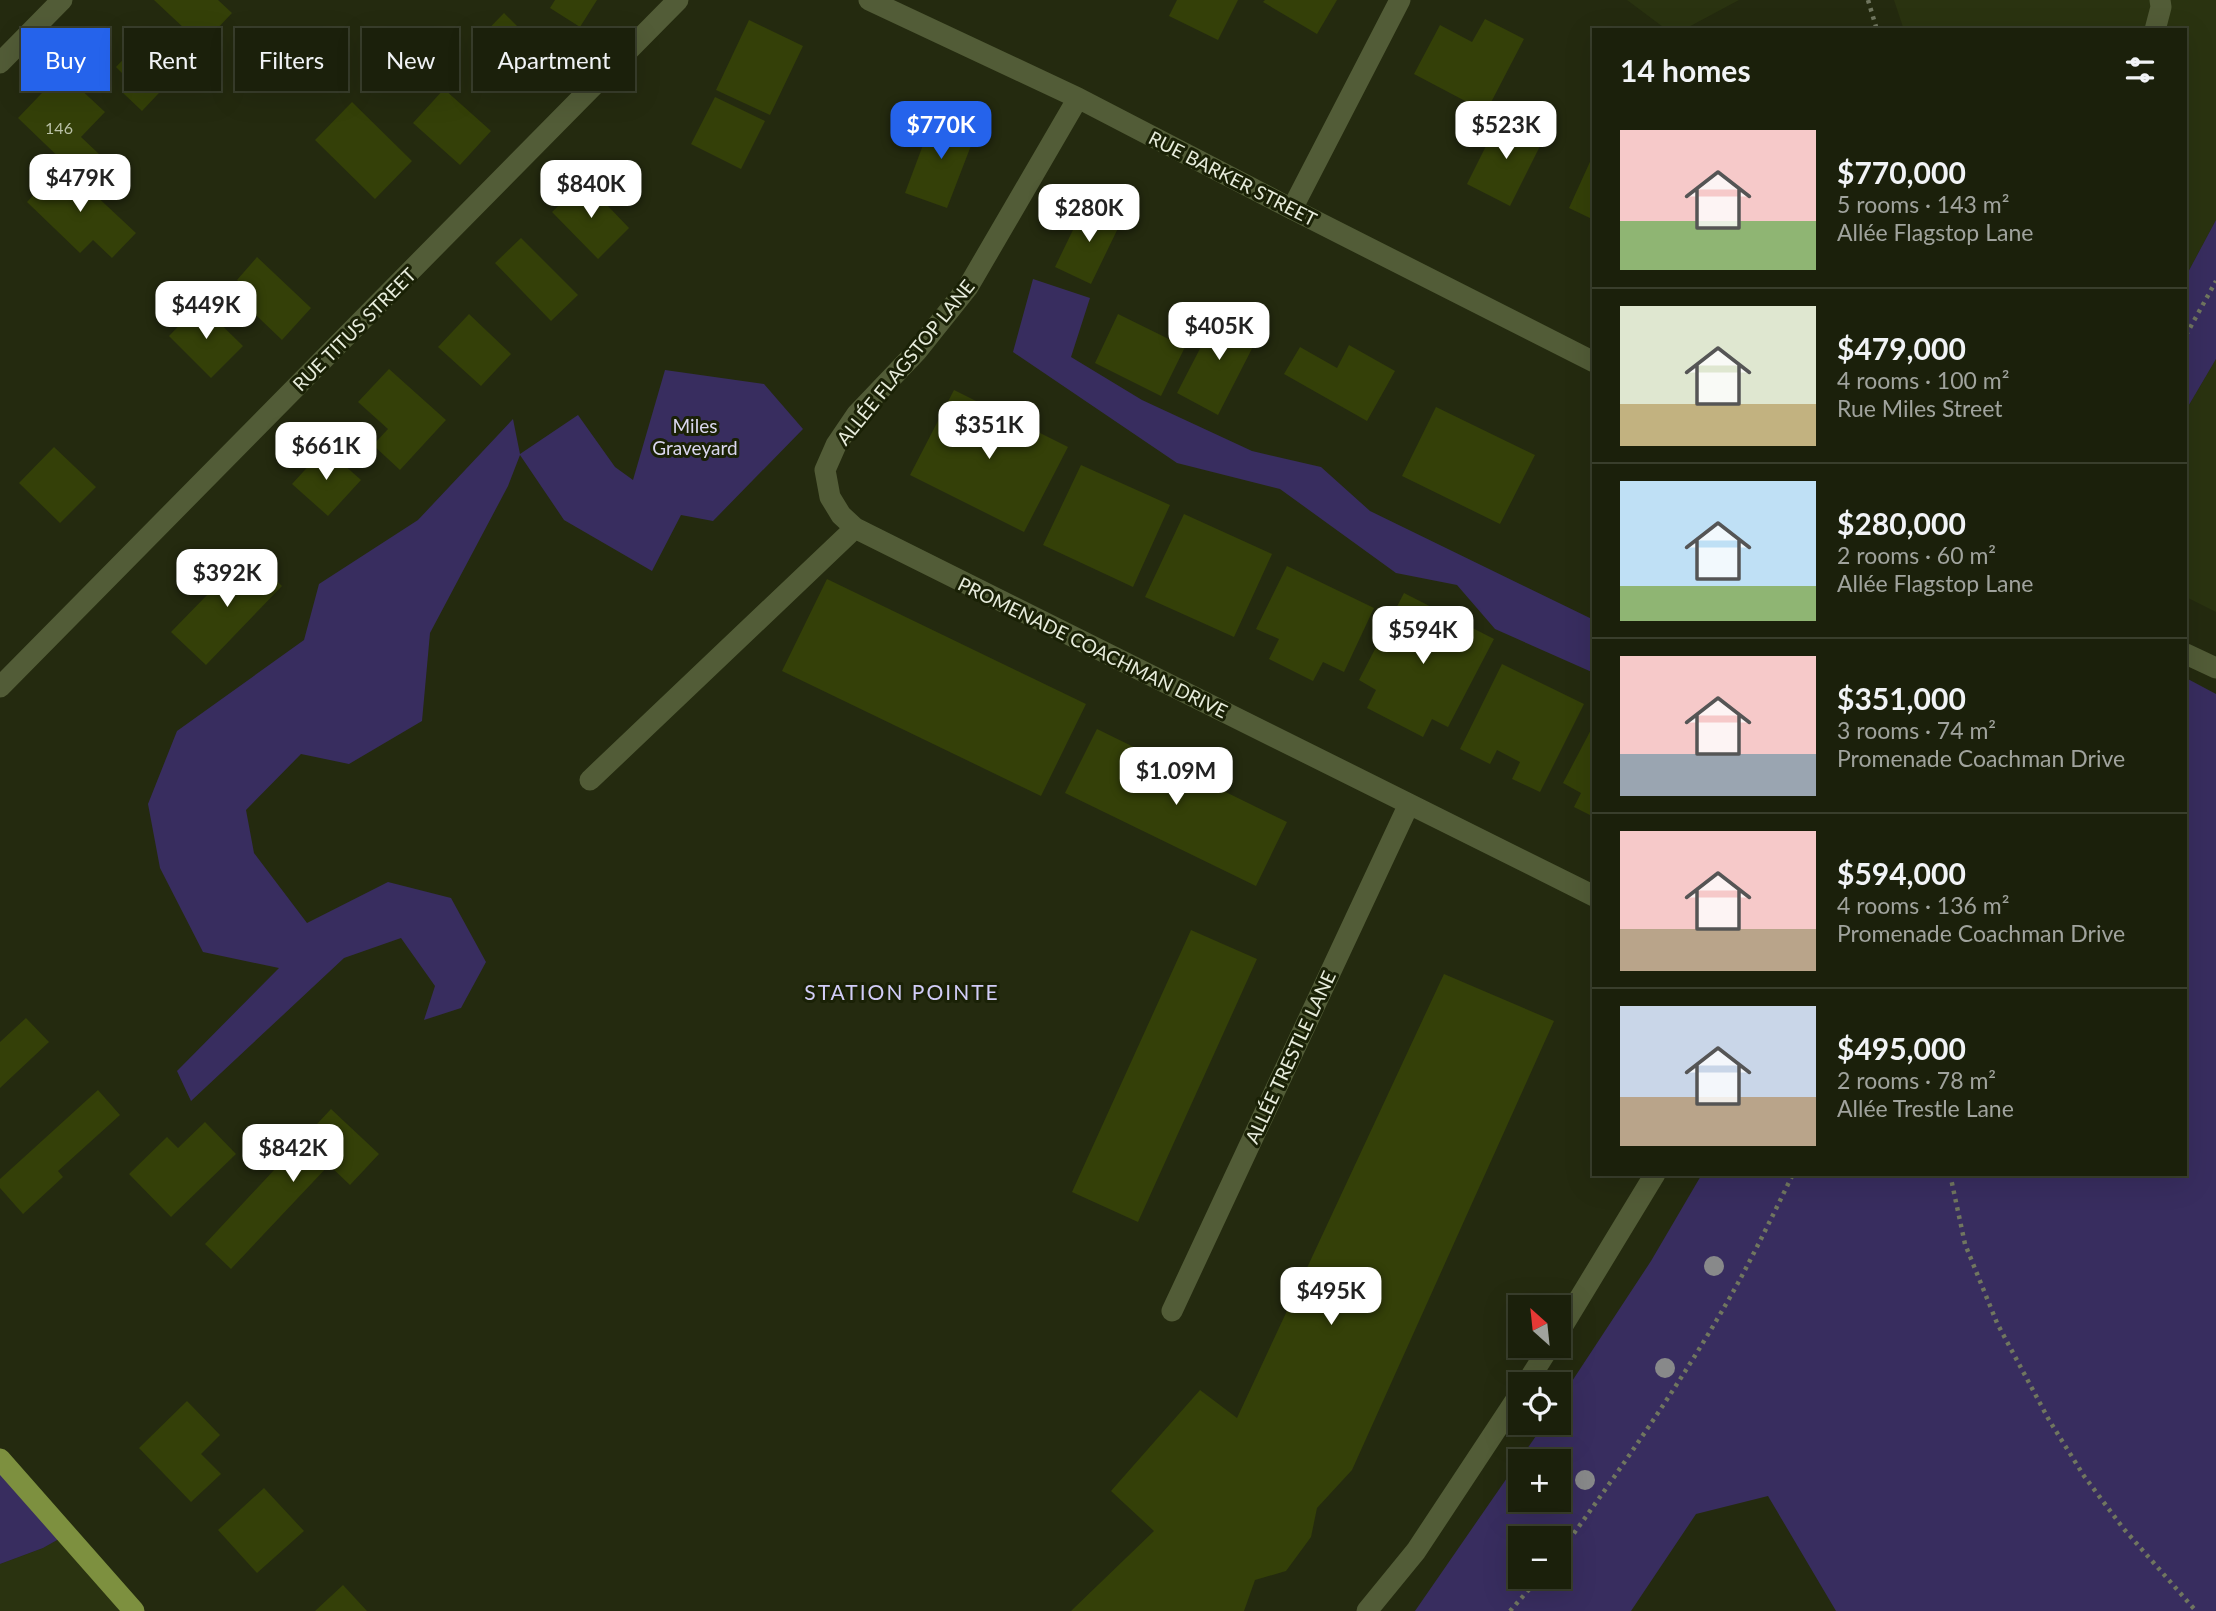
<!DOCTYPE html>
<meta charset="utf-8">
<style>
body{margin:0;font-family:Lato,sans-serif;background:#282d19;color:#f1f3f6;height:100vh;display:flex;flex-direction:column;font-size:26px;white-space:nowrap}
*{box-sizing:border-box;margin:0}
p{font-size:23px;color:#a0a39d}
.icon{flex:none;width:38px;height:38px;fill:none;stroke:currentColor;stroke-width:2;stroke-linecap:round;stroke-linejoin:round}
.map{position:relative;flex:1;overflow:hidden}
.details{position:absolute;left:1592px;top:28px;width:595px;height:1148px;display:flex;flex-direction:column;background:#1b200b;border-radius:0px;box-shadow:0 7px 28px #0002,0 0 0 2px #393e2c}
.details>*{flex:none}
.top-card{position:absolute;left:21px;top:28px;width:665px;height:63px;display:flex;gap:14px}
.needle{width:46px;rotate:333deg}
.buttons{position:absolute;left:1508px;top:1295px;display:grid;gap:14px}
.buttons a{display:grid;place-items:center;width:63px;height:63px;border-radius:0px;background:#1b200b;box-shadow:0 7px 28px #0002,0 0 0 2px #393e2c;font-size:35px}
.price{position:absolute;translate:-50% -60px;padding:0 16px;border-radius:14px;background:#fff;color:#222;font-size:23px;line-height:46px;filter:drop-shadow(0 2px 4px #0008)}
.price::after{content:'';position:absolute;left:50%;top:42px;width:21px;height:16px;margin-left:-10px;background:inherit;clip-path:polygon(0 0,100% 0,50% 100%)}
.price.active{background:#2563eb;color:#fff}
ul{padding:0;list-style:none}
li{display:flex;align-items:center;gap:21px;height:175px;padding:0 28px}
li+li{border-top:2px solid #393e2c}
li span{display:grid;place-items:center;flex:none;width:196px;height:140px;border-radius:0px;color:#555}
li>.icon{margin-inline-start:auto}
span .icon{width:84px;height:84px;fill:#fffc;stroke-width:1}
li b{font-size:30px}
h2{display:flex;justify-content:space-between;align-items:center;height:84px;padding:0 28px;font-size:30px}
.pill{padding:0 24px;border-radius:0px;background:#1b200b;box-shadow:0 7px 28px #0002,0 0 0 2px #393e2c;font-size:24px;line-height:63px}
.pill.active{background:#2563eb;color:#fff}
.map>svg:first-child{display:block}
.built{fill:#2a3310}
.green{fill:#382d5f;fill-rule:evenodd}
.building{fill:#344008}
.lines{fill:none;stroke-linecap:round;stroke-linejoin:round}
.path{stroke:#70765f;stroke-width:4.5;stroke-dasharray:3.5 5;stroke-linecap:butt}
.service{stroke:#525c37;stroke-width:21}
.minor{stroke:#525c37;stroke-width:21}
.primary{stroke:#7d903f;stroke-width:21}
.tree{fill:#88898a}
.labels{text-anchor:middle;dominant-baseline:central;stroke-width:6;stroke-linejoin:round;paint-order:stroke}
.number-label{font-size:16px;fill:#bac1a7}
.street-label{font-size:19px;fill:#e7ecdc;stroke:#1a2106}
.park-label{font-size:19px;fill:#dad7ef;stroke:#1a2106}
.neighbourhood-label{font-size:21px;letter-spacing:2px;fill:#d2cdf8;stroke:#1a2106}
</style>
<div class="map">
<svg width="2216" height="1611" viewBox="0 0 2216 1611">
<rect width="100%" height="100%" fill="#242a0f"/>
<path class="built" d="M1627 0H1739L1683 30H1667Z
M1894 0H2216V220L2186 276V30H1904Z
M2216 359V612L2186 597V410Z
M66 1535 134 1611H0V1564L43 1548Z"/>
<path class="green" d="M2216 220V359L2186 410V276Z
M1033 279 1090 298 1071 357 1142 400 1252 451 1321 467 1370 511 1594 620V673L1495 629 1457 585 1396 573 1280 489 1177 463 1013 352Z
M665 370 764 384 803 429 713 521 681 515 652 571 564 520 520 455 508 486 430 633 422 721 349 764 301 754 246 810 254 853 307 923 388 882 451 898 486 962 461 1008 424 1020 435 986 401 938 344 958 191 1101 177 1071 279 968 203 952 160 868 148 804 177 731 304 640 319 584 418 520 513 419 520 454 578 415 615 467 633 480Z
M2186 678 2216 694V1611H1836L1768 1496 1696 1514 1631 1611H1415L1545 1423H1559V1401L1651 1261 1702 1174H2186ZM1521 1461H1559V1500H1521ZM1521 1538H1559V1577H1521Z
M0 1459 66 1535 43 1548 0 1564Z"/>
<path class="building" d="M154 0H218L232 13 202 45Z
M555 0H597L580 27 550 8Z
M1177 0H1238L1218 40 1169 16Z
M1265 0H1337L1317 34 1263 2Z
M504 13 537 46 505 78 472 46Z
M1485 19 1524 39 1486 112 1414 74 1440 25 1472 42Z
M749 20 803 46 770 115 716 90Z
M155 26 190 60 142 111 122 92 131 82 116 67Z
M62 72 105 112 81 137 117 171 96 193 18 118Z
M444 89 491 131 460 165 413 123Z
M715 97 765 121 741 169 691 144Z
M352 102 412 161 375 199 315 140Z
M935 113 977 130 947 208 905 193Z
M1501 116 1544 138 1510 206 1467 184Z
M1594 153V220L1569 208Z
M62 164 136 233 112 258 93 240 80 253 27 202Z
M584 181 629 228 598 259 552 212Z
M1086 203 1122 220 1091 284 1055 267Z
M521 238 578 295 551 321 495 263Z
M257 257 311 308 282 340 238 298 247 289 237 280Z
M200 304 243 346 211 378 169 336Z
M1220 310 1261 331 1218 415 1177 393Z
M469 314 511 354 481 386 438 347Z
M1118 314 1185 347 1161 396 1095 363Z
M1349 345 1395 371 1367 421 1284 374 1300 347 1337 368Z
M389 369 446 420 400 470 373 445 388 429 358 402Z
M954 390 1068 447 1024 532 910 475Z
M1436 407 1535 455 1500 524 1402 476Z
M54 447 96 487 60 523 19 483Z
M325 448 361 480 328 516 292 484Z
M1081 465 1170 505 1133 587 1043 545Z
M1184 514 1272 554 1234 637 1145 597Z
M248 553 282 586 206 665 171 632Z
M1287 566 1374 608 1344 672 1323 662 1313 681 1269 659 1279 639 1256 629Z
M827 579 1086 704 1041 796 782 671Z
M1404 593 1494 639 1448 727 1432 719 1423 737 1367 708 1376 690 1359 680Z
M1502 664 1584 704 1540 792 1512 779 1520 762 1497 750 1490 764 1460 749Z
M1594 724V817L1574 807 1581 793 1563 783Z
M1097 729 1287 822 1256 886 1065 793Z
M1191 930 1257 959 1138 1222 1072 1192Z
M1444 974 1554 1021 1352 1470 1317 1508 1311 1537 1286 1571 1255 1580 1244 1611H1071L1154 1531 1111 1491 1200 1390 1237 1418Z
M26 1018 49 1042 0 1088V1042Z
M98 1090 120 1115 58 1171 63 1177 23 1214 0 1188V1179Z
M331 1109 379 1154 350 1185 329 1165 231 1269 205 1244Z
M205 1122 236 1154 171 1217 129 1174 167 1137 178 1148Z
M187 1401 220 1435 201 1454 221 1474 191 1502 139 1448Z
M264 1488 304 1531 257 1573 218 1530Z
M343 1585 367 1611H315Z"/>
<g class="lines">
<path class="path" d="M1868 0 1877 30
M2186 335 2216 281
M1950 1174 1965 1244 1997 1323 2049 1420 2084 1476 2123 1528 2196 1611
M1559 1554C1622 1467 1685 1378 1738 1283 1757 1248 1775 1211 1793 1174
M1510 1611 1540 1577"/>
<path class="service" d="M2155 30 2161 7 2160 0
M1292 209 1400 0"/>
<path class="minor" d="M869 0 1078 98 1292 209 1594 362
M0 63 62 0
M855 528 1594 896
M2186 654 2216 668
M0 687 678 0
M590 780 855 528 841 515 830 497 825 470 836 445 857 414 917 351 968 287 1078 98
M1172 1311 1409 804
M1559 1332 1655 1174
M1526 1384 1550 1346
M1367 1611 1416 1551 1521 1392"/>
<path class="primary" d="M0 1459 134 1611"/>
</g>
<g class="tree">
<circle cx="1714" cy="1266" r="10"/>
<circle cx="1665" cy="1368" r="10"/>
<circle cx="1585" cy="1480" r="10"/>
</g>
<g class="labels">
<g class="number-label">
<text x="59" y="127">146</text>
</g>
<g class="street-label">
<text transform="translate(1233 178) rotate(27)">RUE BARKER STREET</text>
<text transform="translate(354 329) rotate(-45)">RUE TITUS STREET</text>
<text transform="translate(905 362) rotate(-51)">ALLÉE FLAGSTOP LANE</text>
<text transform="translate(1093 647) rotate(26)">PROMENADE COACHMAN DRIVE</text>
<text transform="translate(1290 1057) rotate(-65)">ALLÉE TRESTLE LANE</text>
</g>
<g class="park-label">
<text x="695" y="425">Miles<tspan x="695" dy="22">Graveyard</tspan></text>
</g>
<g class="neighbourhood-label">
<text x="902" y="991">STATION POINTE</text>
</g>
</g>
</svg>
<div class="buttons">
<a><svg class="needle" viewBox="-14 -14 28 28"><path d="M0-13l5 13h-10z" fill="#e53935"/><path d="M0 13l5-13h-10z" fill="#a0a39d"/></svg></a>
<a><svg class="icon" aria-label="locate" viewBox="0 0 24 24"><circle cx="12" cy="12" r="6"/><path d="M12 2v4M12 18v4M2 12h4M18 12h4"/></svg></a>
<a>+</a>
<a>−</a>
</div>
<b class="price active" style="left:941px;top:161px">$770K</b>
<b class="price" style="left:1506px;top:161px">$523K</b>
<b class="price" style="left:80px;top:214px">$479K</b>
<b class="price" style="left:591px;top:220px">$840K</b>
<b class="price" style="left:1089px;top:244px">$280K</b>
<b class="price" style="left:206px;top:341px">$449K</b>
<b class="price" style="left:1219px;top:362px">$405K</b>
<b class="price" style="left:989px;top:461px">$351K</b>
<b class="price" style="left:326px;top:482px">$661K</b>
<b class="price" style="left:227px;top:609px">$392K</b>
<b class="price" style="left:1423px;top:666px">$594K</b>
<b class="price" style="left:1176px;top:807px">$1.09M</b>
<b class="price" style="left:293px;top:1184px">$842K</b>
<b class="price" style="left:1331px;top:1327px">$495K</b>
<div class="top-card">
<a class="pill active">Buy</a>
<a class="pill">Rent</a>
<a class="pill">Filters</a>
<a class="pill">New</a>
<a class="pill">Apartment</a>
</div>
<section class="details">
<h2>14 homes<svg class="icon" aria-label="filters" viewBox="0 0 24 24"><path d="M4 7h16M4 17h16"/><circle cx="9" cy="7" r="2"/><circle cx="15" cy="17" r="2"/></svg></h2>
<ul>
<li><span style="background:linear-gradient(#f6c9c9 65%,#8fb573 0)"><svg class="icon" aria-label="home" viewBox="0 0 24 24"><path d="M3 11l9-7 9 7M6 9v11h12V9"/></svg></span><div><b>$770,000</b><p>5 rooms · 143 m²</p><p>Allée Flagstop Lane</p></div></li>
<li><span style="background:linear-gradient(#dfe7d0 70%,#c2b280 0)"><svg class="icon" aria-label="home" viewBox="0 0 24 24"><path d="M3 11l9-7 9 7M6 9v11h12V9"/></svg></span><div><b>$479,000</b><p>4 rooms · 100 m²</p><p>Rue Miles Street</p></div></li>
<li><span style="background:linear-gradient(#bfe0f5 75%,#8fb573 0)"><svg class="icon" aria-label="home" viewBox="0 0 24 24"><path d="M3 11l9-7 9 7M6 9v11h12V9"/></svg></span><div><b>$280,000</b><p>2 rooms · 60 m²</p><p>Allée Flagstop Lane</p></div></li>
<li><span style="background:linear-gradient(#f6c9c9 70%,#9aa5b1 0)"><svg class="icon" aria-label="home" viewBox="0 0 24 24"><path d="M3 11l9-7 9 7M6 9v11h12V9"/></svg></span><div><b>$351,000</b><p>3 rooms · 74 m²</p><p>Promenade Coachman Drive</p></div></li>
<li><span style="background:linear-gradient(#f6c9c9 70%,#b9a48a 0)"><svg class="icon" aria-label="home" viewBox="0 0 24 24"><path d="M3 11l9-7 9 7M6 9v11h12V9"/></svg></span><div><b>$594,000</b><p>4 rooms · 136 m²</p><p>Promenade Coachman Drive</p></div></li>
<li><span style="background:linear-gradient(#c9d6e8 65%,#b9a48a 0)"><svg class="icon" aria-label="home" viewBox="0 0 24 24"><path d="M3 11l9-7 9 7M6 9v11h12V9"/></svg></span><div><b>$495,000</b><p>2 rooms · 78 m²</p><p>Allée Trestle Lane</p></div></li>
</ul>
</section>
</div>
